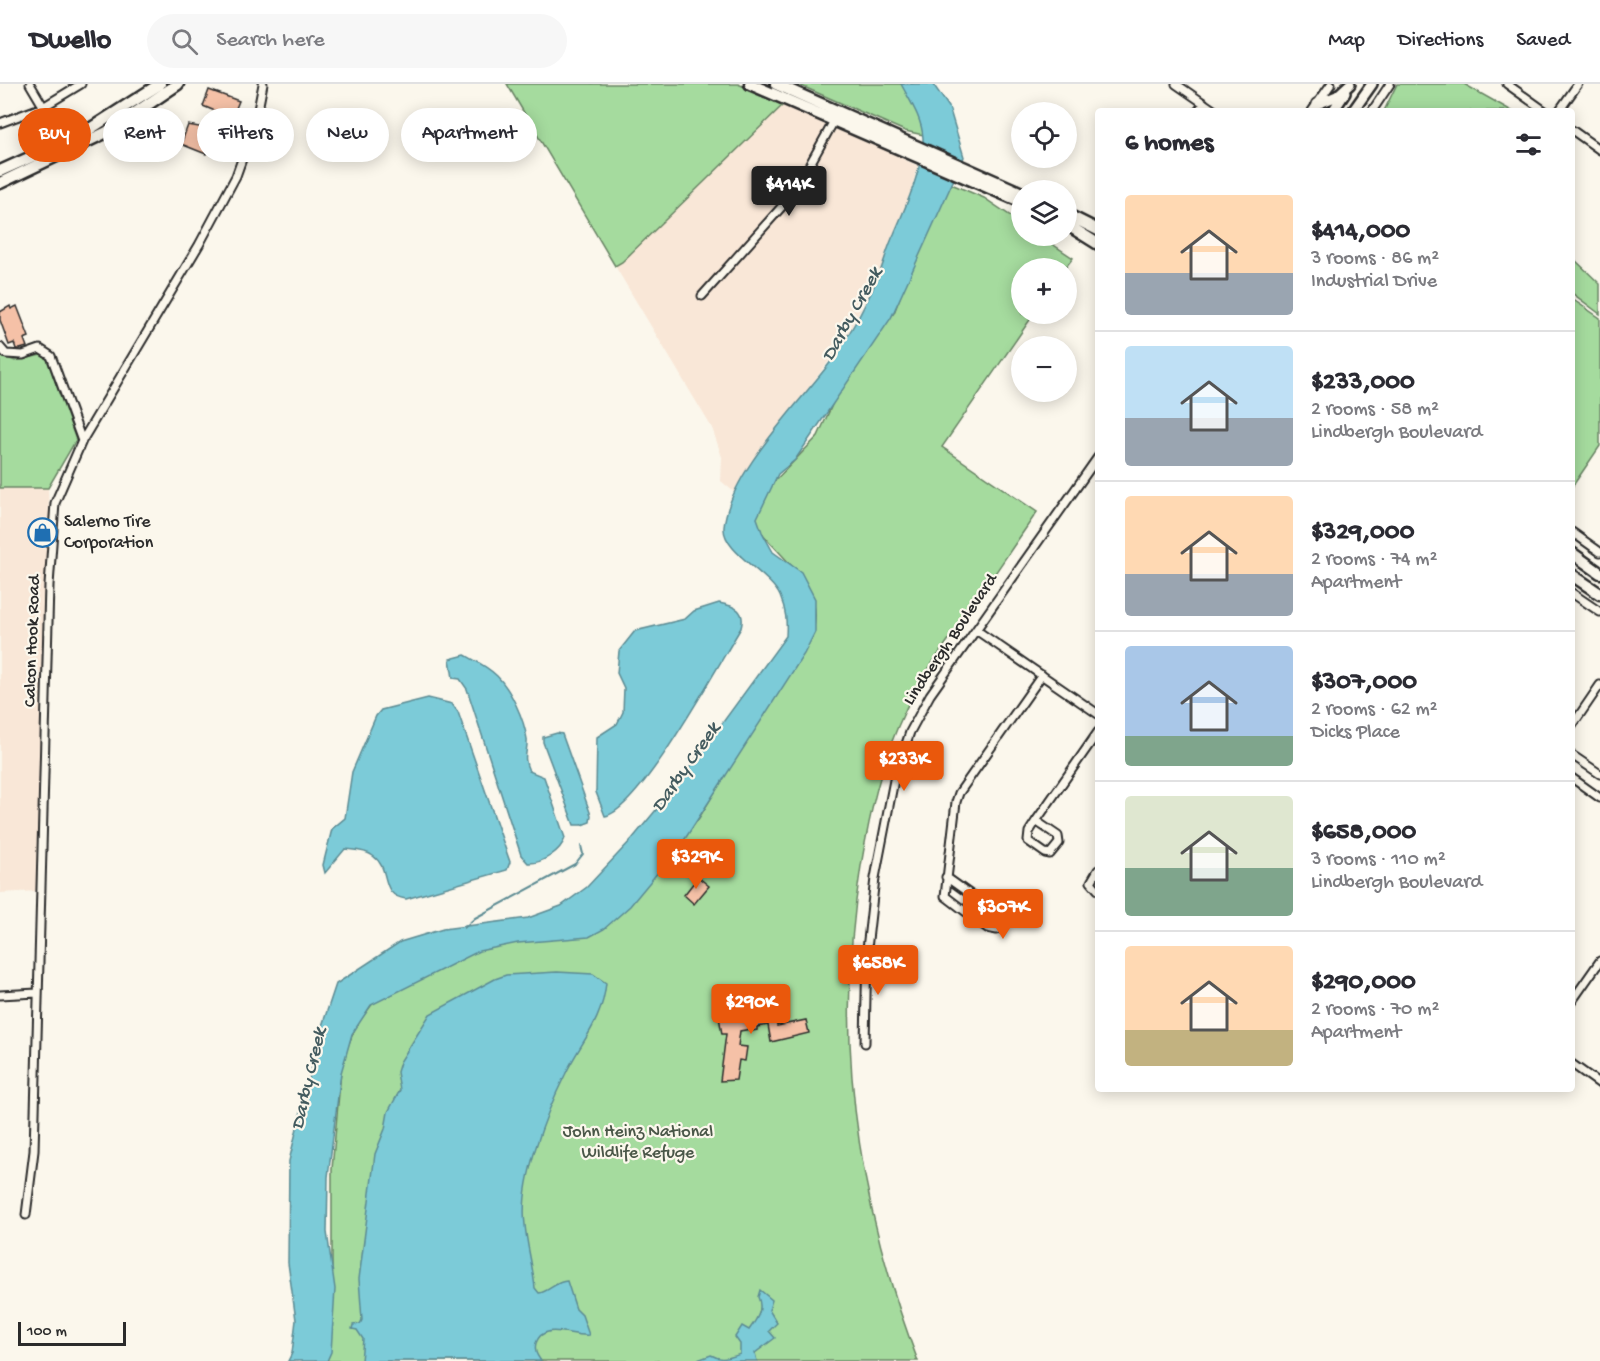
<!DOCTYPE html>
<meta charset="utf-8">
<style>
body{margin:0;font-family:"Gochi Hand",sans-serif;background:#f7f7f7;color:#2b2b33;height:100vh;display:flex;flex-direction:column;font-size:22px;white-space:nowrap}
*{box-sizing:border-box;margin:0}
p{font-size:20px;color:#7c7c81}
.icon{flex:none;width:33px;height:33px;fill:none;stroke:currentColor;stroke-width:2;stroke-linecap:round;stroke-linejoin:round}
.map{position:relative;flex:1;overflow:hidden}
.details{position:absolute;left:1095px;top:24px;width:480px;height:984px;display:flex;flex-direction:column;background:#fff;border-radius:6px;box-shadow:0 3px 15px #0003}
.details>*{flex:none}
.guide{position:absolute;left:18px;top:24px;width:570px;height:54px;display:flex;gap:12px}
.fabs{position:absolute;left:1011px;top:18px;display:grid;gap:12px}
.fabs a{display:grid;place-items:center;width:66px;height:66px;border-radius:50%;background:#fff;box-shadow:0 3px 15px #0003;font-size:30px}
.scale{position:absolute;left:18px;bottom:15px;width:108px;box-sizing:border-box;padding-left:6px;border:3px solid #2b2b2b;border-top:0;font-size:16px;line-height:21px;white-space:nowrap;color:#2b2b2b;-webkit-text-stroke:4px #fbf7ec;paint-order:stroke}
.price{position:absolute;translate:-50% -51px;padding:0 14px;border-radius:6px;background:#ea580c;color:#fff;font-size:20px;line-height:39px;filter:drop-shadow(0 2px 3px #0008)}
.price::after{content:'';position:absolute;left:50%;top:36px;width:18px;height:14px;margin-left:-9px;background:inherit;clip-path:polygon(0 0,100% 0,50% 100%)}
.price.selected{background:#222;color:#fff}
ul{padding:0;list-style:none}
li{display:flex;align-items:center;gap:18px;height:150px;padding:0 30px}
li+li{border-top:2px solid #e1e1e2}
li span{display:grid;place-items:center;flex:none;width:168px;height:120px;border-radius:6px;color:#555}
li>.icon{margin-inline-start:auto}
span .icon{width:72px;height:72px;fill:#fffc;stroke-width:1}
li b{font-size:26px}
h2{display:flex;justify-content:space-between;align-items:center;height:72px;padding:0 30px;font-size:26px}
.pill{padding:0 21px;border-radius:27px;background:#fff;box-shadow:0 3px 15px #0003;font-size:21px;line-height:54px}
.pill.selected{background:#ea580c;color:#fff}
header{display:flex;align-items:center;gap:36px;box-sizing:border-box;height:84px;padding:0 30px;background:#fff;border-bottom:2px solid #e1e1e2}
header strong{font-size:28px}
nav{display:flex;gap:33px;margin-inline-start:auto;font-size:21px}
.search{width:420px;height:54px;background:#f7f7f7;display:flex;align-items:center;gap:15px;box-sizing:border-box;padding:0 21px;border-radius:33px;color:#7c7c81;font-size:22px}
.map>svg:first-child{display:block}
.built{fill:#f9e7d7}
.green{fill:#a5db9e;stroke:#688364;stroke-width:1.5}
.water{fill:#7ccbd8;stroke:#5c8b93;stroke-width:1.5}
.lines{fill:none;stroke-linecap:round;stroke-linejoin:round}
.stream{stroke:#5c8b93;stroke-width:2}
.building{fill:#f5c1a7;stroke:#2b2b2b;stroke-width:1.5}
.street-casing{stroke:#2b2b2b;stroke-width:11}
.secondary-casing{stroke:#2b2b2b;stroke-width:14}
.primary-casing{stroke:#2b2b2b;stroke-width:15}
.street{stroke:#fbf7ec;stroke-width:7}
.secondary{stroke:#fbf7ec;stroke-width:9}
.primary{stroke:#fbf7ec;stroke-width:10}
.labels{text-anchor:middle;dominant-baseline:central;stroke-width:4.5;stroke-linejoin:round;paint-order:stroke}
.poi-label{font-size:18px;fill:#2b2b2b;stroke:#fbf7ec;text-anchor:start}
.street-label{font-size:18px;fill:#2b2b2b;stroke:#fbf7ec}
.park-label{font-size:18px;fill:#4a5748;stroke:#fbf7ec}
.water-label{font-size:20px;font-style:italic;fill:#435b5f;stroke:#fbf7ec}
</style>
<header>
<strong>Dwello</strong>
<div class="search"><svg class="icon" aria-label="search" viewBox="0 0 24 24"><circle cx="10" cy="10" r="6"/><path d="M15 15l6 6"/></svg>Search here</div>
<nav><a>Map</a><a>Directions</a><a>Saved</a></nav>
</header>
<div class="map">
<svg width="1600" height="1277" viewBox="0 0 1600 1277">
<rect width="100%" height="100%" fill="#fbf7ec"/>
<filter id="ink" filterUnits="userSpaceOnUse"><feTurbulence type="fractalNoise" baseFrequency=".0167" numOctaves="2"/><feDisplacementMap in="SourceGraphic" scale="12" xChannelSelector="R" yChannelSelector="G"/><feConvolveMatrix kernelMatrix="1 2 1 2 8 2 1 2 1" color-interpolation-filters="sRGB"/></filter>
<g filter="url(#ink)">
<path class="built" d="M788 16 906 68 897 72 918 82 905 128 893 151 879 191 844 257 768 358 734 408 721 397 722 373 712 344 615 182 622 178Z
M0 404H48L52 504 37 807 0 809Z"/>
<path class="green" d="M507 0H738L784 20 622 178 615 182Z
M797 0H913L942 55 905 47Z
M1397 0H1464L1512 27H1384Z
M949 99 984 114 1021 139 1022 152H1040L1073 174 1065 184H1022V230H1034L942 363 1037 428C1010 467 984 506 957 544 938 571 917 599 904 629 881 678 870 728 861 782 833 952 856 1116 918 1277H327L332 1232V1085L342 977 356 942 379 911 418 884 513 856 681 759 699 734 813 547C827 500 775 472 754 438L771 401 818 352 842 299 894 229 917 169Z
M1572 173 1600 200V230L1572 209Z
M1572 215 1600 234V362L1572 403Z
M0 271 15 277 41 271 47 275 76 356 48 404H0Z"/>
<path class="water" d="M901 0H933L949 23 964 73 891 234 795 376 778 390 757 434 762 448 773 468 801 488 815 515V548L804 570 683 758 630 822 604 845 589 853 518 859 479 867 371 921 352 950 341 989 335 1036 328 1093 327 1148 335 1205 331 1268 327 1277H288L292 1269 296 1236 288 1179 289 1077 321 945 336 900 400 858 443 845 528 834 561 822 587 803 632 755 680 697 786 552C787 537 786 526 780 512 770 490 722 467 724 443 729 389 800 319 832 276 850 250 868 218 880 188 885 175 888 162 894 150 905 125 924 81 923 54 922 34 910 17 901 0Z
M719 519C735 522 746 526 741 544 719 579 640 726 605 732L596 708 597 653 617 640 623 628 624 604 617 589 619 567 635 547 685 535 694 527Z
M465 571C476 577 488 583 497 592 511 606 524 635 527 655 528 668 522 672 529 687L544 693 565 754C561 767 542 780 528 779L521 771 467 605 460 595 453 594 450 575Z
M428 614 452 620 458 628 510 778 507 786 406 815C378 811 392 785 373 772 366 766 353 766 345 765L325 789 323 781 332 745 345 734 352 688 376 632 381 626Z
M557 649 562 650 591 731 590 738 582 741H574L543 658V653Z
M557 888 593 890 606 899C602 939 581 957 565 991 546 1029 519 1098 525 1141 527 1162 533 1183 535 1204L539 1209C549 1208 556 1197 567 1197L576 1225 582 1231 589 1251C572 1253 544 1237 536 1259 534 1267 537 1271 541 1277H361L363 1255 357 1246 352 1245 353 1241 360 1240 362 1236 359 1195 375 1070 385 1045 388 1028 400 1006 397 988 400 978 430 930 495 895 506 891Z
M760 1206 772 1216 769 1226 777 1239 769 1247 775 1254 755 1269 757 1277H695L711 1271C721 1277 729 1274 740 1270V1260L735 1253 742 1242 749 1246C756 1236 764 1226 758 1213Z"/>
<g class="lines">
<path class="stream" d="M464 844 475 834 575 780 583 770 581 762"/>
</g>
<path class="building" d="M209 6 239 17 232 34 203 22Z
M188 41 205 44 204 47 214 51 206 70 181 60Z
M10 222 11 225 17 222 29 253 24 255 27 263 20 265H16L14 259 9 261 0 236V228Z
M698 793 709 802 694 820 684 811Z
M753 923 754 929 774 925 777 942 806 936 809 949 771 958 768 941 757 943V946L751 947V945L740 947 738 962 747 963 745 977 739 976 736 996 720 997 726 950H722L719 933H721L720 930Z"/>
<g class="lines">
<defs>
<path id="street" d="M30 0 65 59
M1176 0 1215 27
M1507 0 1545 27
M1198 27 1204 19
M1312 27 1331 0
M1372 27 1390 0
M1559 27 1578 0
M0 39 43 23 81 0
M1572 46 1600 66
M702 212 794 109 835 35
M0 263 6 270 23 271 40 265 51 272 82 357
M1572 448 1600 468
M1572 509 1600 528
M976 546 1098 630
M1572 642 1600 601
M1572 671 1600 690
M1572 694 1600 714
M1036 737 1058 752 1059 759 1050 770 1045 769 1028 757 1029 748 1036 737 1098 648
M1098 786 1091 798 1098 806
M946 793 1002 833 1003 839 997 846 987 844 945 812 956 718 959 709 1042 591
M0 911 37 909
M1572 917 1600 877
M865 959 867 865 875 794 894 696 910 648 930 611 1098 373
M1572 980 1600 1000
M26 1131 34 1067 49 501 55 419 82 357 199 161 236 92 256 36 263 0"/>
<path id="secondary" d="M1317 20 1337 12 1350 0
M1333 27 1345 9
M1353 27 1372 0"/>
<path id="primary" d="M750 0 1022 118
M776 0 1022 109
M0 87 82 50 160 0
M0 99 107 48 178 0
M1066 130 1098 146
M1066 140 1098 160
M1572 469 1600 489
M1572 491 1600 510"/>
</defs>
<use href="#street" class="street-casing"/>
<use href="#secondary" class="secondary-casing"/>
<use href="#primary" class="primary-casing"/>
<use href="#street" class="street"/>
<use href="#secondary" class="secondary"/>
<use href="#primary" class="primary"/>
</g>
</g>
<defs>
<symbol id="shop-ring" viewBox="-11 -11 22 22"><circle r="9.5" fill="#fbf7ec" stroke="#1f6fb2" stroke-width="1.5"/><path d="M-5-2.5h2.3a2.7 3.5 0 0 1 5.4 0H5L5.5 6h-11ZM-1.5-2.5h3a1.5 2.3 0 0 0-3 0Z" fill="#1f6fb2"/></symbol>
</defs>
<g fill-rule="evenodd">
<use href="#shop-ring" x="26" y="432" width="33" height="33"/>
</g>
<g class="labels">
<g class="poi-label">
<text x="64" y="438">Salerno Tire<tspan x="64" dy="21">Corporation</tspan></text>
</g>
<g class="street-label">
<text transform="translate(951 556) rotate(-56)">Lindbergh Boulevard</text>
<text transform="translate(33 557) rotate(-88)">Calcon Hook Road</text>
</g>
<g class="park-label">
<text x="638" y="1048">John Heinz National<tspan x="638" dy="21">Wildlife Refuge</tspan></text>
</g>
<g class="water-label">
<text transform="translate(853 231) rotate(-61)">Darby Creek</text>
<text transform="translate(687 684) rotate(-55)">Darby Creek</text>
<text transform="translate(310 995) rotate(-77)">Darby Creek</text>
</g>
</g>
</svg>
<div class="fabs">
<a><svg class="icon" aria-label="locate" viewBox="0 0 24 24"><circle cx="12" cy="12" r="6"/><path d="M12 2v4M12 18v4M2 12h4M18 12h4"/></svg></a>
<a><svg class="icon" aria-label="layers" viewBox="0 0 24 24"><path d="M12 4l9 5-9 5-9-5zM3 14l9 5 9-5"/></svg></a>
<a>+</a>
<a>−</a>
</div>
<div class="scale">100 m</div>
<b class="price selected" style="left:789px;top:133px">$414K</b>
<b class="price" style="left:904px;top:708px">$233K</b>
<b class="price" style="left:696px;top:806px">$329K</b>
<b class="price" style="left:1003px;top:856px">$307K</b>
<b class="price" style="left:878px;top:912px">$658K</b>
<b class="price" style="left:751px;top:951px">$290K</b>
<div class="guide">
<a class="pill selected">Buy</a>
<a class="pill">Rent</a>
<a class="pill">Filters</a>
<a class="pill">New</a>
<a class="pill">Apartment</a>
</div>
<section class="details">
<h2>6 homes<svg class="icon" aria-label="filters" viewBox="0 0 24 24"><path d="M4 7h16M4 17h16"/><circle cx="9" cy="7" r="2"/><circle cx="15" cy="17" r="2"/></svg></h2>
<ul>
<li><span style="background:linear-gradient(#ffd9b3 65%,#9aa5b1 0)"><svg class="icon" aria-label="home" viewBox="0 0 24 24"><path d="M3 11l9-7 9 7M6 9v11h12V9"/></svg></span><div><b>$414,000</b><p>3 rooms · 86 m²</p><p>Industrial Drive</p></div></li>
<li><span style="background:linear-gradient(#bfe0f5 60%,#9aa5b1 0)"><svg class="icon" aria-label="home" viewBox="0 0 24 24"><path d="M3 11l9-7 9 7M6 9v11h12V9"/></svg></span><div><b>$233,000</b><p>2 rooms · 58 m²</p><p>Lindbergh Boulevard</p></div></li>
<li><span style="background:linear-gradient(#ffd9b3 65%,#9aa5b1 0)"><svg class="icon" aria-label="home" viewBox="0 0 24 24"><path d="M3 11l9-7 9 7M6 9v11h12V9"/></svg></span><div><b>$329,000</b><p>2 rooms · 74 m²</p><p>Apartment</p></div></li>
<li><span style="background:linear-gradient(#a9c7e8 75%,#7fa58c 0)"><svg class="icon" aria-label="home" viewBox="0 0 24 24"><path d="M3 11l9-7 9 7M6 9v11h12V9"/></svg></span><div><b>$307,000</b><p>2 rooms · 62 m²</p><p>Dicks Place</p></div></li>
<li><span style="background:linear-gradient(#dfe7d0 60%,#7fa58c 0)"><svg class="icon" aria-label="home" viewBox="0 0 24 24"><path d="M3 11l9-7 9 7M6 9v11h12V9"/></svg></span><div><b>$658,000</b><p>3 rooms · 110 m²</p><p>Lindbergh Boulevard</p></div></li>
<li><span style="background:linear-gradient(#ffd9b3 70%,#c2b280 0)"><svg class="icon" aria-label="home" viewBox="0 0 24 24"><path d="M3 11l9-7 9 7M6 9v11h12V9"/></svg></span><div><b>$290,000</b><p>2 rooms · 70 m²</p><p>Apartment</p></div></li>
</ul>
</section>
</div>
